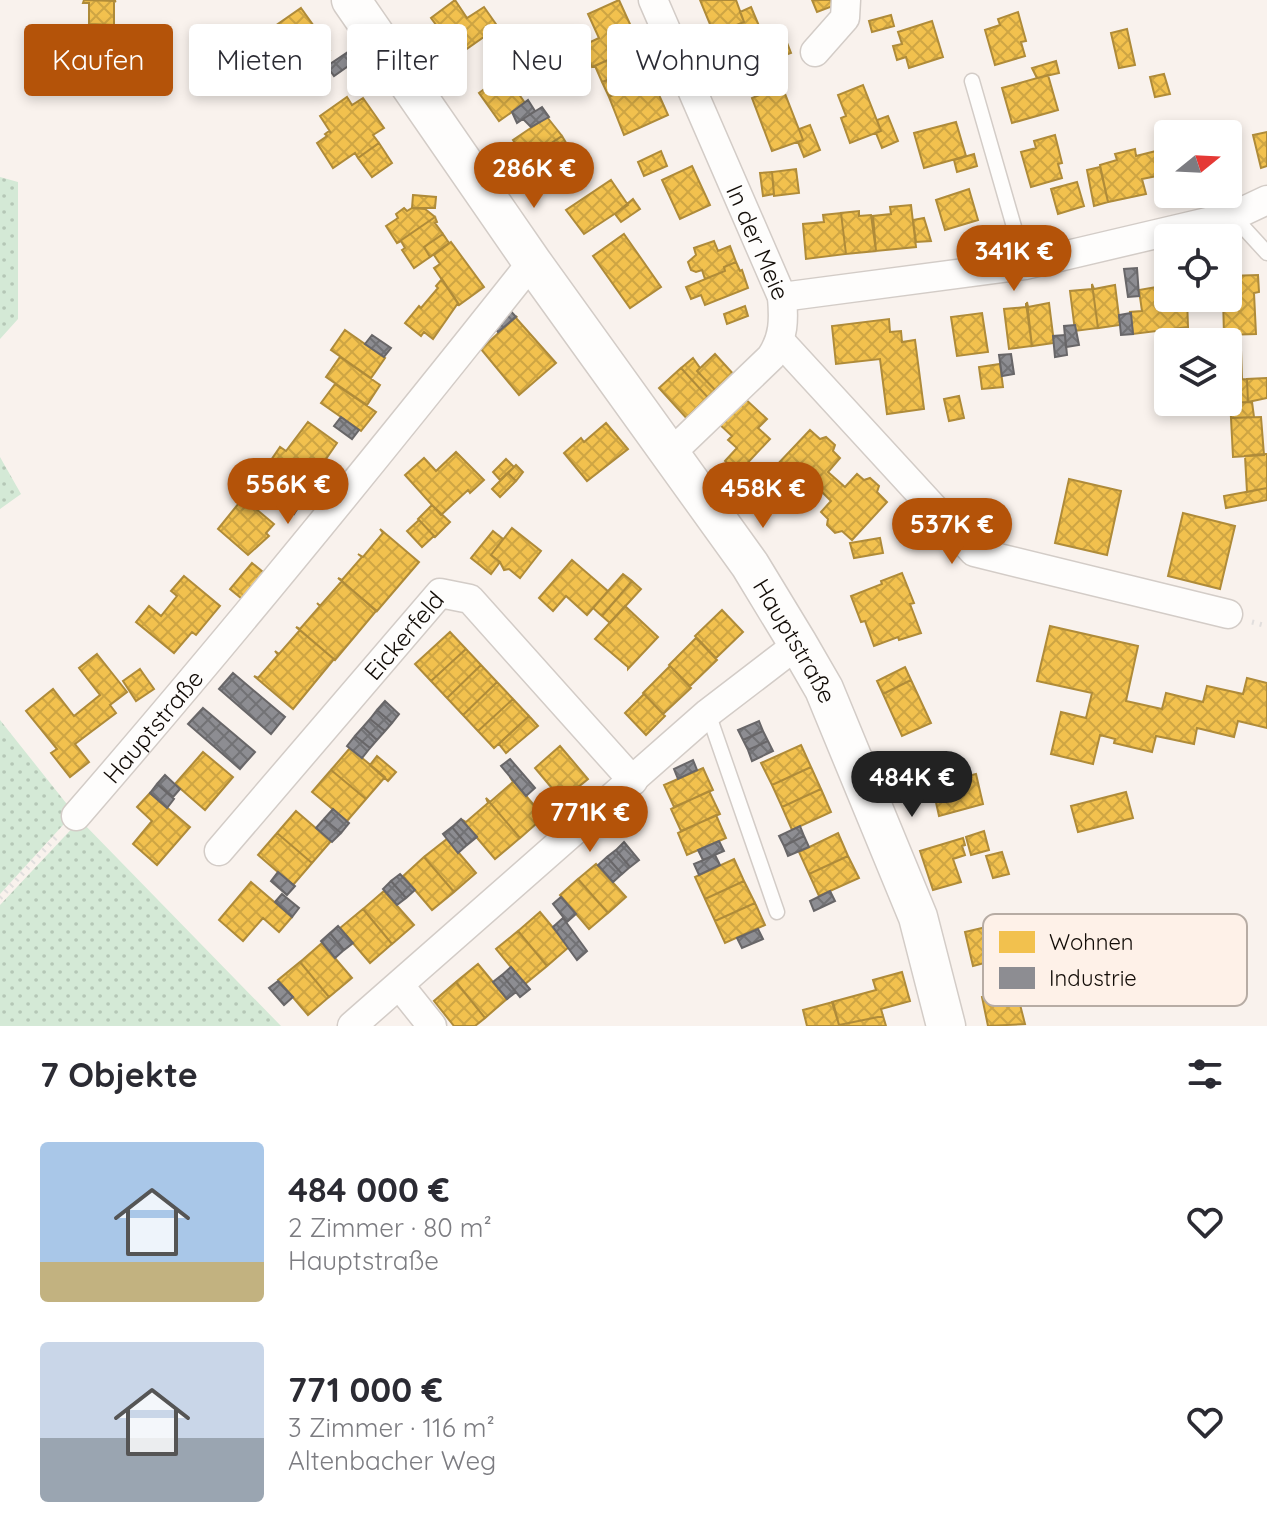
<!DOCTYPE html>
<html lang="de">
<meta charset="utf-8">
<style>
body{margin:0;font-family:Quicksand,sans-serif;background:#f7f7f7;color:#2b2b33;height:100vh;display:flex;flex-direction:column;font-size:30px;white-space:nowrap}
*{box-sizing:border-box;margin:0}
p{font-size:26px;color:#7c7c81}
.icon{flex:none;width:44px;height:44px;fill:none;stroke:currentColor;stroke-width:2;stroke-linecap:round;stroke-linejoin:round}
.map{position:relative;height:1026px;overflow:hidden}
.drawer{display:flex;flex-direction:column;background:#fff;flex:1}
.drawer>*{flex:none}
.banner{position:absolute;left:24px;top:24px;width:800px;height:72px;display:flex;gap:16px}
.needle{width:52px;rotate:72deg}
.fabs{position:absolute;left:1154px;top:120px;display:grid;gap:16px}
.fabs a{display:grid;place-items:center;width:88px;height:88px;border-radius:8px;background:#fff;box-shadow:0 4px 12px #0003;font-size:40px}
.price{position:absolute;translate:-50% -68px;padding:0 18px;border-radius:28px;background:#b45309;color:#fff;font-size:26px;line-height:52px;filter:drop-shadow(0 2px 4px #0008)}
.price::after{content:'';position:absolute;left:50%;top:48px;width:24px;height:18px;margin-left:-12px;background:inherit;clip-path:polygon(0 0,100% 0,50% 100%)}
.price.active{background:#222;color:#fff}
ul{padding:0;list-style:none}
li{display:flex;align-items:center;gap:24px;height:200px;padding:0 40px}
li span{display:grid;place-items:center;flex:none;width:224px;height:160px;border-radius:8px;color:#555}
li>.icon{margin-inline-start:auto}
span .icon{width:96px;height:96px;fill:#fffc;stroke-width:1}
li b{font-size:34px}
h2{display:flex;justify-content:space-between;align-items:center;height:96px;padding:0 40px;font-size:34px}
.chip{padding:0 28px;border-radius:8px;background:#fff;box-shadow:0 4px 12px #0003;font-size:28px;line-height:72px}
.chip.active{background:#b45309;color:#fff}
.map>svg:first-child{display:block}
.grass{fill:url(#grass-dots)}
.homes{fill:url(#homes-cross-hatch);stroke:#af8b39;stroke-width:2}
.industry{fill:url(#industry-cross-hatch);stroke:#686668;stroke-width:2}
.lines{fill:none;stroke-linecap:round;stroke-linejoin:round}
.service-casing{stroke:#d3ccc7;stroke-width:17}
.minor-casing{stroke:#d3ccc7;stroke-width:31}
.secondary-casing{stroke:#d3ccc7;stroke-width:41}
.path{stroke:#e1dedd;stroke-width:5;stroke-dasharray:2 6;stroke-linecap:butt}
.service{stroke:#fefdfc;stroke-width:14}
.minor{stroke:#fefdfc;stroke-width:28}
.secondary{stroke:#fefdfc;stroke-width:38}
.labels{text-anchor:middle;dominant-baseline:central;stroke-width:8;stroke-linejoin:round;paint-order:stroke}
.street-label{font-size:24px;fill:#120c07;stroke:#fef1e8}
.key{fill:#fef1e8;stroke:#b7aca4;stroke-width:2}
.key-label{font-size:22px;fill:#120c07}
</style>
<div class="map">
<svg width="1267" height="1026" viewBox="0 0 1267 1026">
<defs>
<pattern id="grass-dots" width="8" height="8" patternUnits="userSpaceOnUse" patternTransform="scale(2)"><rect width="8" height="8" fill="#d4e9d6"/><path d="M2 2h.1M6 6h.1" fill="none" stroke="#b5c7b6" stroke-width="1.8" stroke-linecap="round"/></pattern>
<pattern id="homes-cross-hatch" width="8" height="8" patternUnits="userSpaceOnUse" patternTransform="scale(2)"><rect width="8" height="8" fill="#f2c14e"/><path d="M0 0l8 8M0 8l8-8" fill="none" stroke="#cea543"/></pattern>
<pattern id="industry-cross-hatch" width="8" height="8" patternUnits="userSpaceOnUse" patternTransform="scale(2)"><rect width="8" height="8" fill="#8d8d92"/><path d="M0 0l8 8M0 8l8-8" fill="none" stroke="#727275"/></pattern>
</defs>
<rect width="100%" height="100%" fill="#f9f2ed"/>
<path class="grass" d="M0 177 18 182V319L0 339Z
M0 457 21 494 0 509Z
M0 720 74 813 0 894Z
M80 820 281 1026H0V905Z"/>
<path class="homes" d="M84 0 116 1 114 2V25L89 24V3H83Z
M455 0 467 18 484 7 498 27 458 55 431 18Z
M619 0 640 46 592 67 582 46 599 38 588 14Z
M700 0H736L744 22 714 34Z
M812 0H831L833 6 817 12Z
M751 7 762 33 745 39 739 24 744 22 740 12Z
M301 8 316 29 290 47 275 26Z
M1018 12 1026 41 1021 42 1025 56 995 65 985 30 1000 25 998 19Z
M891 15 894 26 872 32 869 21Z
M932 21 943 57 909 68 906 57 897 60 893 46 902 44 898 32Z
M316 29 330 50 304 68 290 47Z
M1127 29 1135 65 1119 68 1111 33Z
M782 30 791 53 769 61 760 38Z
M616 56 623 74 602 82 595 66Z
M1056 61 1059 73 1037 78 1032 68Z
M505 74 525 103 499 121 479 93Z
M625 74 629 87 609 97 602 82Z
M1164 74 1170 94 1155 97 1150 77Z
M1048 75 1058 110 1012 123 1002 88Z
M651 77 668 115 624 135 609 97Z
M863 85 881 131 850 143 841 118 846 116 838 95Z
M782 86 803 140 772 151 752 98Z
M347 97 352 105 363 98 384 128 373 135 379 143 358 158 355 153 333 168 317 143 327 136 325 134 329 131 331 133 320 116Z
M888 116 898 141 882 148 876 133 881 131 877 120Z
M547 117 562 136 526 160 513 140Z
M956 122 966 156 924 168 914 133Z
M810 125 820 150 804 157 798 142 803 140 799 129Z
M1267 132V166L1261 168 1253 135Z
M1055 135 1062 163 1058 164 1062 178 1031 187 1021 152 1036 148 1034 141Z
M562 136 575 158 539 181 526 160Z
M379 143 392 163 372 177 358 158Z
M1135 149 1136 156 1156 151 1162 175 1142 179 1146 194 1108 202 1100 165 1117 160 1115 154Z
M661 151 667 166 644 176 638 162Z
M974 154 977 166 957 172 954 160Z
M692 166 710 205 680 219 662 180Z
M1100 167 1108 202 1094 206 1087 170Z
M796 169 799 193 774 196 772 172Z
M1228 171 1235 193 1197 201 1195 194H1228Z
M772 172 774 194 763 196 760 173Z
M611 180 628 205 584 234 566 210Z
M1077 182 1084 206 1058 214 1051 189Z
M969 189 978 220 945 230 936 200Z
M413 195 436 197 435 208H412Z
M633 199 640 209 621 222 615 214Z
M911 205 916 247 876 251 873 216 891 214 890 207Z
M404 208 407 211 412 208 425 209 435 217 397 243 386 226 398 218 396 214Z
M859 211V216L871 215 876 251 846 254 841 213Z
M841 213 846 254 806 259 803 224 824 222 823 215Z
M435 217 437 222 435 223 443 234 424 247 430 257 414 268 402 250 405 248 401 241 397 243Z
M924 218 931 241 916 242 913 220Z
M443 234 449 243 430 257 424 247Z
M624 234 661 287 630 308 593 256Z
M714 241 718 251 730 246 736 262 724 267 725 271 705 279 702 270 696 272 691 270 688 262 696 255 694 248Z
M451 242 484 287 459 305 434 268 440 264 434 255Z
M736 262 740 271 742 270 748 288 705 305 701 295 691 299 686 287 725 271 724 267Z
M1258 275 1259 292 1254 293 1256 334 1224 335 1223 298H1228V276Z
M442 279 458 303 433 339 424 332 421 336 405 323 419 306 421 308 438 288 436 286Z
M1092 284 1094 289 1115 285 1120 325 1098 328Z
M1092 284 1098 328 1075 331 1070 291 1092 289Z
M1168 285V298H1187L1188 327 1133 334 1130 312 1142 311 1139 290Z
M1027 302 1028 307 1049 303 1054 343 1032 346Z
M1026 303 1032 346 1009 349 1004 309 1026 307Z
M745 306 748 316 727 324 724 314Z
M982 313 988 352 957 356 951 317Z
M517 316 516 318 556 363 519 395 481 349Z
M889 319 890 332 901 331 902 342 915 340 924 409 887 414 880 359 836 364 832 326Z
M345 330 385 358 371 378 331 350Z
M1224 332 1225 342H1210L1209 333Z
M1241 350 1242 379 1228 380V351Z
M715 354 736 377 719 394 697 371Z
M340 357 380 385 367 405 326 377Z
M693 358 700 368 697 371 719 394 712 402 681 368Z
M1000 364 1003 387 982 389 979 367Z
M681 368 712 402 690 422 659 388Z
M1267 378V398L1248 402 1247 379Z
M1247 379 1248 402 1228 403V380Z
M335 384 376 412 361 431 321 403Z
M742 396 767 419 758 428 770 439 738 473 725 461 737 448 728 440 732 436 717 422Z
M959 396 964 418 949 421 944 399Z
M1252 402 1254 417 1231 418 1230 403Z
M1261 417 1264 455 1233 457 1231 418Z
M308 422 337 443 315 475 319 478 307 494 267 466 280 447 286 451Z
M606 423 628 449 587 481 564 453 581 438 584 442Z
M810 430 820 439 826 437 835 445 833 451 840 458 828 472 845 487 857 474 864 480 870 478 879 486 877 492 887 502 852 540 842 531 835 533 827 525 828 519 821 512 831 501 815 485 804 497 797 490 791 492 783 484 784 478 774 468Z
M456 452 484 480 470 493 468 490 441 515 405 475 424 458 436 471Z
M1263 454H1267V488L1247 492 1245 456Z
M506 459 514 467 500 480 493 472Z
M516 465 523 472 516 481 508 473Z
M508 473 516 481 500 497 492 489Z
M1069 479 1121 491 1107 555 1055 543Z
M1267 488V500L1226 508 1224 496Z
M243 498 274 524 266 533 269 536 248 555 218 529Z
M432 505 450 522 435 537 418 519Z
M1183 513 1235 526 1220 589 1168 576Z
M419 520 434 536 422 547 407 531Z
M512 528 541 551 520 578 509 569 504 570 500 562 491 555Z
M380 529 419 562 377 611 338 578 342 580 362 557 358 554 363 557 383 533Z
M493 531 503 539 491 555 500 562 491 574 471 558Z
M880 538 883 553 854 558 850 543Z
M572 560 608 591 587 615 566 596 553 611 539 598Z
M252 563 269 577 247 603 230 589Z
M902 573 914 603 910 604 921 633 899 640 898 637 874 646 865 621 861 622 851 596 882 584 881 581Z
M623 574 632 581 602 616 593 608Z
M184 576 220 606 196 635 192 632 174 653 136 622 149 606 161 616 177 596 171 591Z
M342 581 376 611 335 660 296 627 300 629 320 606 317 603 320 606Z
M632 581 641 589 610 623 602 616Z
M625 606 658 637 628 669V667L595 639Z
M722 610 743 632 716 658 695 636Z
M1050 626 1138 646 1126 701 1162 709 1166 693 1203 702 1207 686 1243 694 1247 678 1267 683V728L1238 721 1234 737 1197 728 1194 744 1156 736 1152 752 1114 743 1115 739 1100 735 1093 764 1051 754 1061 712 1086 718 1092 693 1037 681Z
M300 630 334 659 293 709 254 676 258 678 278 655 275 651 279 654Z
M450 632 466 649 431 681 415 664Z
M696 638 717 660 690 686 669 665Z
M466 649 481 665 447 698 431 681Z
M97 654 127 692 110 705 116 713 75 744 89 762 70 777 51 753 57 749 26 711 53 689 74 716 100 695 79 668Z
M481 665 497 682 463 715 447 698Z
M670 666 691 688 663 714 643 693Z
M905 667 911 680 883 694 877 681Z
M140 669 154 689 136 701 123 681Z
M911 680 931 723 902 736 883 694Z
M497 682 513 699 478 731 463 715Z
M644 694 665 716 646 735 625 713Z
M513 699 529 716 494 748 478 731Z
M529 716 538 726 506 753 499 744Z
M801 745 811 767 772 785 761 763Z
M560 746 588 779 562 800 535 768Z
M350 748 385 777 366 799 331 770Z
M203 752 233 777 205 810 175 784Z
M377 756 396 772 388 781 370 765Z
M811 767 821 789 782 807 772 785Z
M703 768 713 790 674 807 664 785Z
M331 770 366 799 347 821 312 792Z
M976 774 983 804 939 816 931 780 947 776 948 781Z
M510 777 544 817 520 838 486 798 490 802 513 782Z
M821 789 831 812 792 830 782 807Z
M709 791 720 814 681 831 671 809Z
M1126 792 1133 818 1078 832 1071 806Z
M150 793 190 827 157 865 133 844 152 821 137 807Z
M486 798 520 838 495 859 461 819 466 822 488 803Z
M296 811 331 841 312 863 277 833Z
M716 815 726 838 687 855 678 833Z
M984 831 989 850 971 855 966 837Z
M277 833 312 863 293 885 258 855Z
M838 833 848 856 809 874 799 852Z
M963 838 965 845 962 846 965 855 953 859 961 882 933 890 920 851Z
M447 839 476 873 454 892 424 857Z
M1002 852 1009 874 993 878 986 856Z
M848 856 859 878 819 896 809 874Z
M424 857 454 892 432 910 403 876Z
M734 859 744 881 705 899 695 877Z
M596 864 626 897 608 913 578 879Z
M578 879 608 913 589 929 560 895Z
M744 881 755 903 715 921 705 899Z
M251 882 292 917 279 932 263 918 243 941 219 920Z
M384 891 414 925 392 944 363 909Z
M755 903 765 925 725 943 715 921Z
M363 909 392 944 370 963 340 928Z
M540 912 569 947 547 966 518 931Z
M999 924 1007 957 973 966 965 932Z
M518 931 547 966 525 984 496 949Z
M322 943 352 978 329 997 300 962Z
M300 962 329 997 308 1015 278 980Z
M478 964 507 999 485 1018 456 982Z
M902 972 910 1001 881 1009 883 1016 839 1025 832 1002 876 990 873 980Z
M456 982 485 1018 475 1026H454L434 1001Z
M1016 989 1025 1024 988 1026 982 997Z
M833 1002 839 1025 883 1016 886 1026H807L803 1010Z"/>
<path class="industry" d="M348 52 354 62 334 76 327 66Z
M528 100 535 111 517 123 512 112Z
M542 107 549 117 531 127 523 119Z
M575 156 582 166 563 178 558 168Z
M1137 268 1139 296 1128 297 1124 269Z
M507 307 516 317 498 332 492 324Z
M1131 313 1133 334 1121 335 1119 315Z
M1075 325 1079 345 1066 347 1064 326Z
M372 335 391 348 384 357 365 344Z
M1065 335 1067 355 1055 357 1053 336Z
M1011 354 1014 374 1002 376 999 355Z
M341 417 359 430 352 439 334 426Z
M287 481 307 494 294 514 275 499Z
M233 673 285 717 271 734 219 689Z
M385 701 399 714 392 723 377 710Z
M203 708 255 752 240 769 188 724Z
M377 710 392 723 385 731 370 719Z
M370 719 385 731 377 740 363 727Z
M759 721 763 731 743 740 738 730Z
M363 727 377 740 370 748 355 736Z
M763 731 768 741 748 750 743 740Z
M355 736 370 748 362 758 347 746Z
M768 741 773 751 752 761 748 750Z
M510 759 535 788 526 796 501 766Z
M693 760 697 770 678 779 674 769Z
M165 775 180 789 173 797 157 784Z
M157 784 174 799 167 808 150 793Z
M333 809 349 823 341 833 324 819Z
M324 819 341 833 332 842 316 828Z
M461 819 477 837 467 845 452 827Z
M800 826 804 836 784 846 779 836Z
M452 827 467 845 458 853 443 834Z
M804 836 809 847 788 856 784 846Z
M719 841 724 851 703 860 698 850Z
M624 842 639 860 630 867 616 850Z
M616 850 630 867 622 874 607 857Z
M715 855 720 865 699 875 694 864Z
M607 857 622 874 613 882 598 865Z
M278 872 295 886 287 895 271 881Z
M400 874 415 890 406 898 391 881Z
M391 881 406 898 397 905 383 889Z
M830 891 835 901 814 911 810 901Z
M282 894 299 908 292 917 275 902Z
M561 897 576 914 567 922 553 904Z
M563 918 587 951 577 960 553 927Z
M338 926 353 943 344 950 330 933Z
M758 929 763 939 742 948 737 938Z
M330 933 344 950 335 958 321 941Z
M511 967 530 989 520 997 502 975Z
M502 975 516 992 507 999 493 982Z
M278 981 293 997 284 1005 269 988Z"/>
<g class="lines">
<defs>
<path id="service" d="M972 81 1025 265
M1233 216 1267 253
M708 713 777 912"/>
<g id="minor">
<path id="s1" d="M653 0 782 297C784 320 784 337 771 357L670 454"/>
<path d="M815 52 845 18 846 0"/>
<path d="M782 297 1025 265 1233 216 1267 200"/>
<path d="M781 342 974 552 1228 614"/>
<path id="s2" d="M76 816C233 635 383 450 532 262"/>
<path id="s3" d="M219 851 440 593 470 599 633 781"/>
<path d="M400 986 432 1026"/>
<path d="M352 1026 708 713 798 644"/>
</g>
<g id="secondary">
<path id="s4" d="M351 0 532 262 750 565 798 644 824 689 918 917 946 1026"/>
</g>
</defs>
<use href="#service" class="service-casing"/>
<use href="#minor" class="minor-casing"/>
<use href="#secondary" class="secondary-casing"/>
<path class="path" d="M1252 622 1267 626
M0 898 59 834"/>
<use href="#service" class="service"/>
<use href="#minor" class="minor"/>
<use href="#secondary" class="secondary"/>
</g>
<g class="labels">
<g class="street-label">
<text stroke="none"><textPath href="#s1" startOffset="264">In der Meie</textPath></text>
<text stroke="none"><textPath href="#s3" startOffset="284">Eickerfeld</textPath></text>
<text stroke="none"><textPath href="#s4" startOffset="780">Hauptstraße</textPath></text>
<text stroke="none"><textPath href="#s2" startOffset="118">Hauptstraße</textPath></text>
</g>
</g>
<rect x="983" y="914" width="264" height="92" rx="12" class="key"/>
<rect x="999" y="931" width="36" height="22" fill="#f2c14e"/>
<rect x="999" y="967" width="36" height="22" fill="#8d8d92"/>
<g class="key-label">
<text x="1049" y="950">Wohnen</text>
<text x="1049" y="986">Industrie</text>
</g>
</svg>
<div class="fabs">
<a><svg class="needle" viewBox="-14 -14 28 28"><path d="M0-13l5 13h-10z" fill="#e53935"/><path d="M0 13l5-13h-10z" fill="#7c7c81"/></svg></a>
<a><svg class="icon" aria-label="locate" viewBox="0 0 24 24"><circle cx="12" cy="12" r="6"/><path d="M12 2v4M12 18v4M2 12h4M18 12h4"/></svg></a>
<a><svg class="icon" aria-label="layers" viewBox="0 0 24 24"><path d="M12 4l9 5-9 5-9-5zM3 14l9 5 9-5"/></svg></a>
</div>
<b class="price" style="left:534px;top:210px">286K €</b>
<b class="price" style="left:1014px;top:293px">341K €</b>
<b class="price" style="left:288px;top:526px">556K €</b>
<b class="price" style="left:763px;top:530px">458K €</b>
<b class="price" style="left:952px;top:566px">537K €</b>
<b class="price active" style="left:912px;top:819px">484K €</b>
<b class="price" style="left:590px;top:854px">771K €</b>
<div class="banner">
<a class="chip active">Kaufen</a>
<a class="chip">Mieten</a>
<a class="chip">Filter</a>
<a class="chip">Neu</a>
<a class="chip">Wohnung</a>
</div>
</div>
<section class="drawer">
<h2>7 Objekte<svg class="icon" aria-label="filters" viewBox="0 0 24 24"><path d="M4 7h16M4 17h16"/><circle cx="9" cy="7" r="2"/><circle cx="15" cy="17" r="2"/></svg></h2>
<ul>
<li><span style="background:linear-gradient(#a9c7e8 75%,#c2b280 0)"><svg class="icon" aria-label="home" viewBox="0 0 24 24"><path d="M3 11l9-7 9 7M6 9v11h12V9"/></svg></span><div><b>484 000 €</b><p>2 Zimmer · 80 m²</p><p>Hauptstraße</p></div><svg class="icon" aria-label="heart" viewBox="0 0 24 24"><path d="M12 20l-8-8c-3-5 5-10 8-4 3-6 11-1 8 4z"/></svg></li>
<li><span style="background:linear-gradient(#c9d6e8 60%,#9aa5b1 0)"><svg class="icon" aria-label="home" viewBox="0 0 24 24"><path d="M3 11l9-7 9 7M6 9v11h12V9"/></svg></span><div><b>771 000 €</b><p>3 Zimmer · 116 m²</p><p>Altenbacher Weg</p></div><svg class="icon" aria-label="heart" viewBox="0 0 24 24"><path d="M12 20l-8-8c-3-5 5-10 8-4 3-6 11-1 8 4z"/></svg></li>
</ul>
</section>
